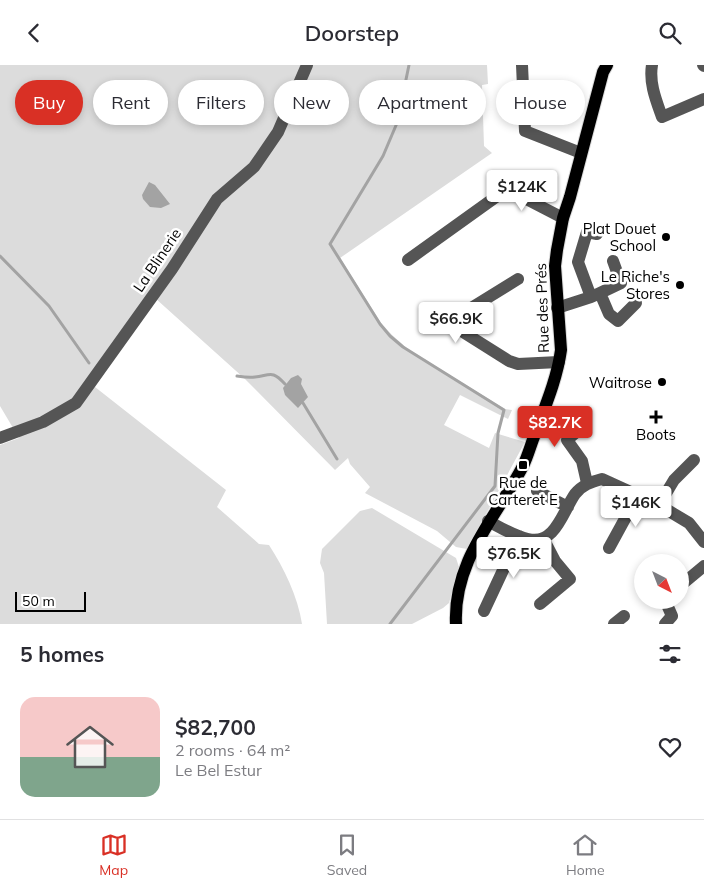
<!DOCTYPE html>
<meta charset="utf-8">
<style>
body{margin:0;font-family:Mulish,sans-serif;background:#f2f2f3;color:#2b2b33;height:100vh;display:flex;flex-direction:column;font-size:19px;white-space:nowrap}
*{box-sizing:border-box;margin:0}
p{font-size:16px;color:#7c7c81}
.icon{flex:none;width:28px;height:28px;fill:none;stroke:currentColor;stroke-width:2;stroke-linecap:round;stroke-linejoin:round}
.map{position:relative;height:559px;overflow:hidden}
.drawer{display:flex;flex-direction:column;background:#fff;flex:1}
.drawer>*{flex:none}
.hud{position:absolute;left:15px;top:15px;width:675px;height:45px;display:flex;gap:10px}
.needle{width:32px;rotate:138deg}
.tools{position:absolute;left:634px;top:489px;display:grid;gap:10px}
.tools a{display:grid;place-items:center;width:55px;height:55px;border-radius:50%;background:#fff;box-shadow:0 2px 8px #0003;font-size:25px}
.scale{position:absolute;left:15px;bottom:12px;width:71px;box-sizing:border-box;padding-left:5px;border:2px solid #000;border-top:0;font-size:14px;line-height:18px;white-space:nowrap;color:#000;-webkit-text-stroke:4px #fff;paint-order:stroke}
.price{position:absolute;translate:-50% -42px;padding:0 11px;border-radius:5px;background:#fff;color:#222;font-size:16px;line-height:32px;filter:drop-shadow(0 1px 2px #0008)}
.price::after{content:'';position:absolute;left:50%;top:30px;width:15px;height:11px;margin-left:-8px;background:inherit;clip-path:polygon(0 0,100% 0,50% 100%)}
.price.active{background:#d93025;color:#fff}
ul{padding:0;list-style:none}
li{display:flex;align-items:center;gap:15px;height:125px;padding:0 20px}
li+li{border-top:1px solid #e1e1e2}
li span{display:grid;place-items:center;flex:none;width:140px;height:100px;border-radius:15px;color:#555}
li>.icon{margin-inline-start:auto}
span .icon{width:60px;height:60px;fill:#fffc;stroke-width:1}
li b{font-size:21px}
h2{display:flex;justify-content:space-between;align-items:center;height:60px;padding:0 20px;font-size:21px}
.chip{padding:0 18px;border-radius:22px;background:#fff;box-shadow:0 2px 8px #0003;font-size:18px;line-height:45px}
.chip.active{background:#d93025;color:#fff}
header{display:flex;justify-content:space-between;align-items:center;height:65px;padding:0 20px;background:#fff;font-size:22px;font-weight:600}
.dock{display:flex;justify-content:space-around;align-items:center;height:70px;border-top:1px solid #e1e1e2;background:#fff;font-size:14px;color:#7c7c81}
.dock a{display:grid;justify-items:center;gap:2px}
.dock .active{color:#d93025}
.map>svg:first-child{display:block}
.green{fill:#dcdcdc}
.water{fill:#a3a3a3}
.lines{fill:none;stroke-linecap:round;stroke-linejoin:round}
.stream{stroke:#a3a3a3;stroke-width:3}
.major-casing{stroke:#dbdbdb;stroke-width:14}
.minor{stroke:#555;stroke-width:12}
.major{stroke:#000;stroke-width:12}
.poi-dot{fill:#000;stroke:#fff;stroke-width:2}
.labels{text-anchor:middle;dominant-baseline:central;stroke-width:5;stroke-linejoin:round;paint-order:stroke}
.poi-label{font-size:15px;fill:#000;stroke:#fff;text-anchor:end}
.street-label{font-size:15px;fill:#000;stroke:#fff}
</style>
<header><svg class="icon" aria-label="back" viewBox="0 0 24 24"><path d="M15 5l-7 7 7 7"/></svg>Doorstep<svg class="icon" aria-label="search" viewBox="0 0 24 24"><circle cx="10" cy="10" r="6"/><path d="M15 15l6 6"/></svg></header>
<div class="map">
<svg width="704" height="559" viewBox="0 0 704 559">
<rect width="100%" height="100%" fill="#fff"/>
<path class="green" d="M0 0H487L488 19 482 20 484 81 492 88 340 193 381 258 392 270 409 285 505 344 512 345 508 354 460 330 444 360 489 383 495 368 525 377 467 484 456 482 437 466 365 428 370 422 350 399 348 393 335 405 245 314 155 233 95 322 226 425 217 442 259 479 269 480C284 503 298 532 302 559H0V380L19 373 0 341Z
M372 443 456 493 459 502 449 538 443 543 412 559H327L324 508 320 498 322 484 360 446Z"/>
<path class="water" d="M149 117 155 120 170 139 161 143 150 142 143 134 142 130Z
M298 310 302 314 301 319 308 332 298 343 285 330 283 323 291 313Z"/>
<g class="lines">
<path class="stream" d="M0 191 49 241 89 298
M237 311C243 312 249 313 255 312 271 310 272 305 285 319
M303 338 337 394
M390 559 495 421 498 368 504 345 403 282 390 271 380 259 330 179 383 91 397 58 409 0"/>
<defs>
<path id="major" d="M456 559C453 495 496 453 523 401 528 391 531 379 535 369 545 342 557 314 561 285L555 201 557 185 563 153 570 132 603 7 607 0"/>
</defs>
<use href="#major" class="major-casing"/>
<path class="minor" d="M522 0 525 66 581 88
M652 0C649 18 656 35 662 52L704 34
M703 0 704 1
M408 195 507 124 563 153
M518 214 463 248 460 256 463 267 509 296 518 299 559 297
M600 228 621 218 613 196
M591 232 600 228 609 249 618 256 636 238
M557 243 591 232 578 197 587 167 597 169
M585 360 567 375 582 396 587 418
M0 373 43 357 76 338 172 204 217 134 254 102 278 67 307 0
M537 426 568 442
M659 440 674 415 694 395
M488 456C501 463 514 471 528 474 555 481 563 446 575 429 582 420 591 417 602 414L659 440 689 458 704 477
M609 483 638 430
M680 521 704 501
M540 539 570 514 555 496 543 473
M484 546 519 471
M614 559 624 551
M665 559 672 551 665 535"/>
<use href="#major" class="major"/>
</g>
<g class="poi-dot">
<circle cx="666" cy="172" r="5"/>
<circle cx="680" cy="220" r="5"/>
<circle cx="662" cy="317" r="5"/>
<path d="M653.5 344.5h5v5h5v5h-5v5h-5v-5h-5v-5h5z"/>
<rect x="518" y="395" width="10" height="10" rx="2.5"/>
</g>
<g class="labels">
<g class="poi-label">
<text x="656" y="163">Plat Douet<tspan x="656" dy="17">School</tspan></text>
<text x="670" y="211">Le Riche's<tspan x="670" dy="17">Stores</tspan></text>
<text x="652" y="317">Waitrose</text>
<text x="656" y="369" text-anchor="middle">Boots</text>
<text x="523" y="417" text-anchor="middle">Rue de<tspan x="523" dy="17">Carteret E</tspan></text>
</g>
<g class="street-label">
<text transform="translate(157 195) rotate(-56)">La Blinerie</text>
<text transform="translate(542 243) rotate(-92)">Rue des Prés</text>
</g>
</g>
</svg>
<div class="tools">
<a><svg class="needle" viewBox="-14 -14 28 28"><path d="M0-13l5 13h-10z" fill="#e53935"/><path d="M0 13l5-13h-10z" fill="#7c7c81"/></svg></a>
</div>
<div class="scale">50 m</div>
<b class="price" style="left:522px;top:147px">$124K</b>
<b class="price" style="left:456px;top:279px">$66.9K</b>
<b class="price active" style="left:555px;top:383px">$82.7K</b>
<b class="price" style="left:636px;top:463px">$146K</b>
<b class="price" style="left:514px;top:514px">$76.5K</b>
<div class="hud">
<a class="chip active">Buy</a>
<a class="chip">Rent</a>
<a class="chip">Filters</a>
<a class="chip">New</a>
<a class="chip">Apartment</a>
<a class="chip">House</a>
</div>
</div>
<section class="drawer">
<h2>5 homes<svg class="icon" aria-label="filters" viewBox="0 0 24 24"><path d="M4 7h16M4 17h16"/><circle cx="9" cy="7" r="2"/><circle cx="15" cy="17" r="2"/></svg></h2>
<ul>
<li><span style="background:linear-gradient(#f6c9c9 60%,#7fa58c 0)"><svg class="icon" aria-label="home" viewBox="0 0 24 24"><path d="M3 11l9-7 9 7M6 9v11h12V9"/></svg></span><div><b>$82,700</b><p>2 rooms · 64 m²</p><p>Le Bel Estur</p></div><svg class="icon" aria-label="heart" viewBox="0 0 24 24"><path d="M12 20l-8-8c-3-5 5-10 8-4 3-6 11-1 8 4z"/></svg></li>
</ul>
</section>
<nav class="dock">
<a class="active"><svg class="icon" aria-label="map" viewBox="0 0 24 24"><path d="M3 6l6-2 6 2 6-2v14l-6 2-6-2-6 2zM9 4v14M15 6v14"/></svg>Map</a>
<a><svg class="icon" aria-label="saved" viewBox="0 0 24 24"><path d="M7 4h10v16l-5-4-5 4z"/></svg>Saved</a>
<a><svg class="icon" aria-label="home" viewBox="0 0 24 24"><path d="M3 11l9-7 9 7M6 9v11h12V9"/></svg>Home</a>
</nav>
